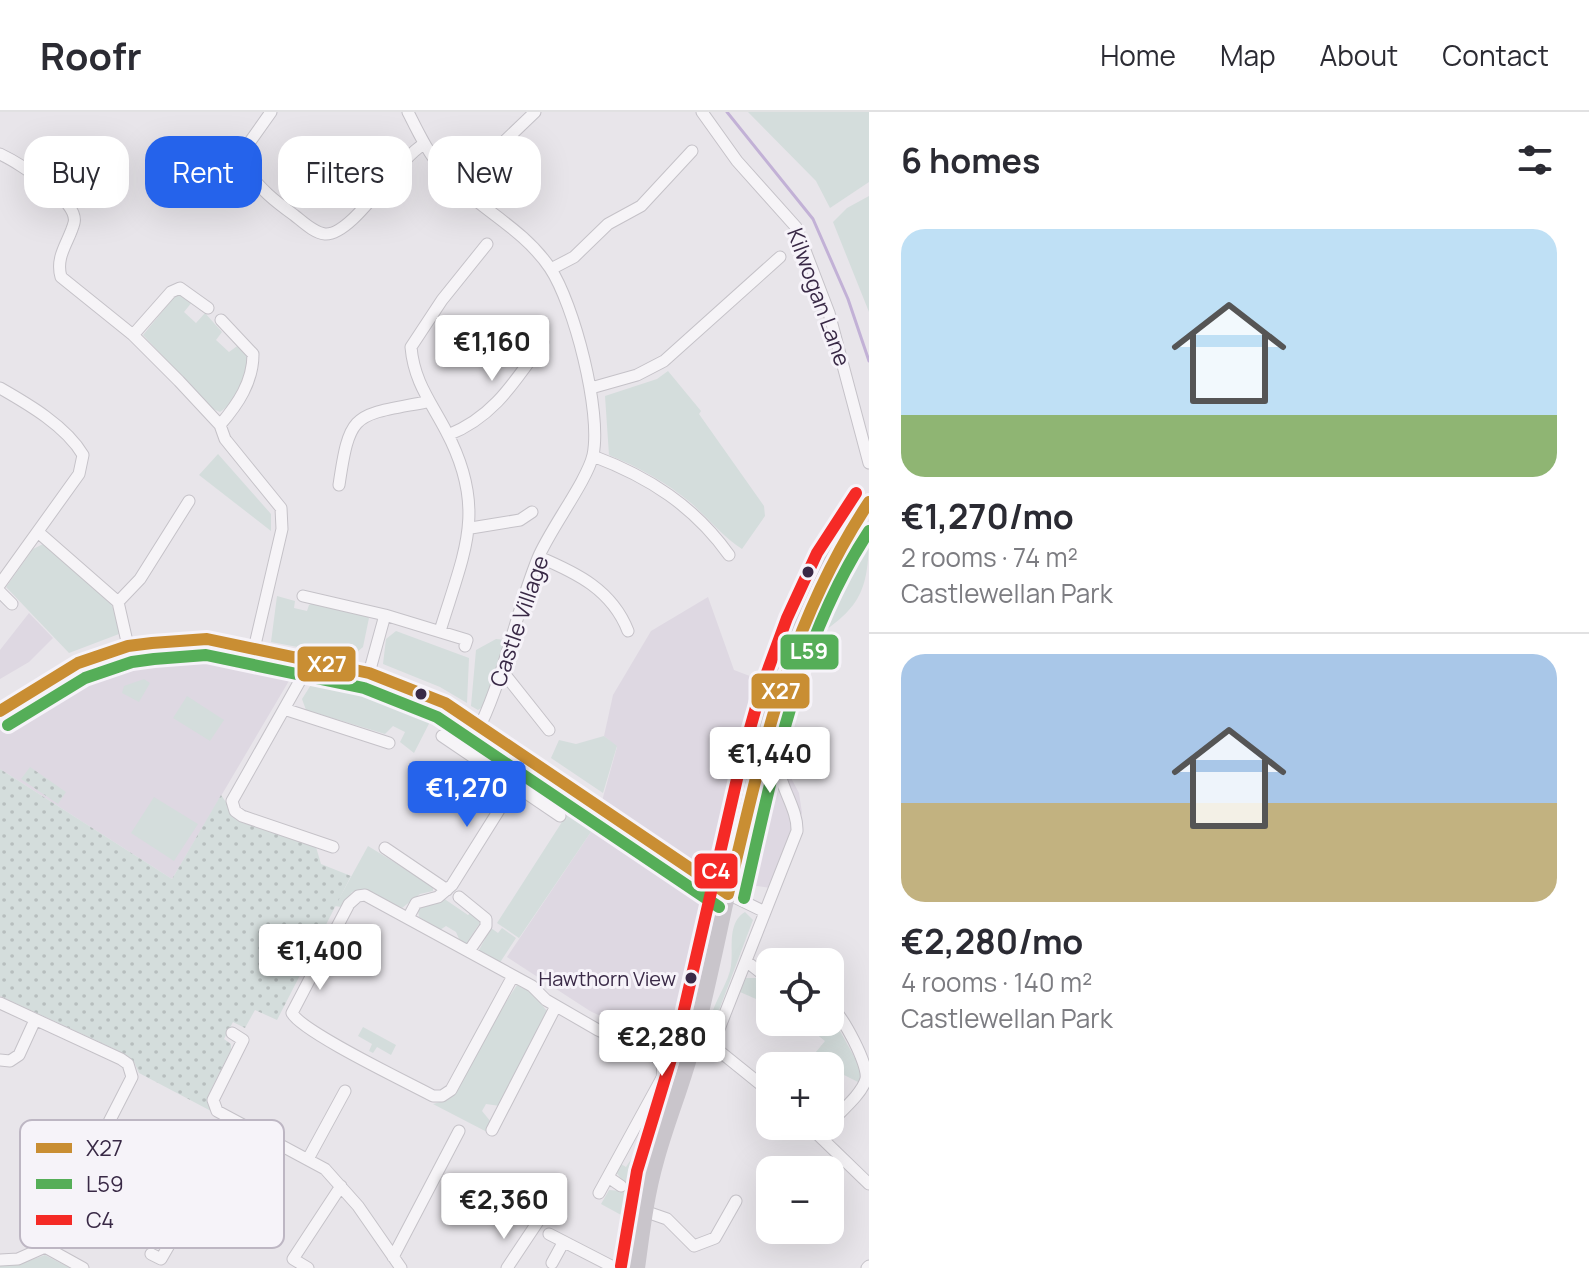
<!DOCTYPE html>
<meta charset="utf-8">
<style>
body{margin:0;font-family:Manrope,sans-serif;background:#f2f2f3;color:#2b2b33;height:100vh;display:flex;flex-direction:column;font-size:30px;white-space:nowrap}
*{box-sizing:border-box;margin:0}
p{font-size:26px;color:#7c7c81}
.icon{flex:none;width:44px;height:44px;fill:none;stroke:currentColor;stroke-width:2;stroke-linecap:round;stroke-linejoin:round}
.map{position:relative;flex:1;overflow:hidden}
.sheet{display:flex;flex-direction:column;background:#fff;width:720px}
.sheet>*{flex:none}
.hud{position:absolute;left:24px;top:24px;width:724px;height:72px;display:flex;gap:16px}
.buttons{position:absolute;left:756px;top:836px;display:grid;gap:16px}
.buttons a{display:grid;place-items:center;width:88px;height:88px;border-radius:16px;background:#fff;box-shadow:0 8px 32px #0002;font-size:40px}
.price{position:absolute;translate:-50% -68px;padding:0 18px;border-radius:8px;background:#fff;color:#222;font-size:26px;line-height:52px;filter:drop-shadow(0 2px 4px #0008)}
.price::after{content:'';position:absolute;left:50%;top:48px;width:24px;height:18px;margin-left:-12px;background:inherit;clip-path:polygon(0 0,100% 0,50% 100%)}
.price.on{background:#2563eb;color:#fff}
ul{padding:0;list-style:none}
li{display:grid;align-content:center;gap:16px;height:424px;padding:0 32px}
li+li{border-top:2px solid #e1e1e2}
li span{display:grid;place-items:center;height:248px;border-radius:24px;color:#555}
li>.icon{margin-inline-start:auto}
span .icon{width:144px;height:144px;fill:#fffc;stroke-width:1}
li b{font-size:34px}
h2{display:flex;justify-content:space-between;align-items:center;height:96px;padding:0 32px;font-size:34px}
.chip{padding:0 28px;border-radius:24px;background:#fff;box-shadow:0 8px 32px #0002;font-size:28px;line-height:72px}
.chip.on{background:#2563eb;color:#fff}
header{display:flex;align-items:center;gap:48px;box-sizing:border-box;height:112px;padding:0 40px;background:#fff;border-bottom:2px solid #e1e1e2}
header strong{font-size:38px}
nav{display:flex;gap:44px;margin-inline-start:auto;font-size:28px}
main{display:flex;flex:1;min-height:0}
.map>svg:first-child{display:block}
.built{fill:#ded8e2}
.grass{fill:#d4dddc}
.park{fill:url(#park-dots)}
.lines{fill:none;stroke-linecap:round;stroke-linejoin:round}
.stream{stroke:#c2b1d6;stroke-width:3}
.minor-casing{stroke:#c5c2c8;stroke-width:13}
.tertiary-casing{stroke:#c5c2c8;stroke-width:16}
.minor{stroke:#f6f4f7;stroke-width:11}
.tertiary{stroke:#f6f4f7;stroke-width:14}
.secondary{stroke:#c9c5cb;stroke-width:16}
.bus-1-casing{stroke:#f6f3f9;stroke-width:18}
.bus-2-casing{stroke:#f6f3f9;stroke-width:18}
.bus-3-casing{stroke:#f6f3f9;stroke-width:18}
.bus-1{stroke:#c98e33;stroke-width:12}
.bus-2{stroke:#55ae58;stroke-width:12}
.bus-3{stroke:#f52a26;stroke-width:12}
.bus-dot{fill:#392946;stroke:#f6f3f9;stroke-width:3}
.labels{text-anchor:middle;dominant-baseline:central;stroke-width:6;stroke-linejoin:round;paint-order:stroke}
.bus-label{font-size:20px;fill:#392946;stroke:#f6f3f9;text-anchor:end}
.street-label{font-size:22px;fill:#392946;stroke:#f6f3f9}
.key{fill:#f6f3f9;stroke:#bdb6c3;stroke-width:2}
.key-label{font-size:22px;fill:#392946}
.line-badge{stroke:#f6f3f9;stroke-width:3}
.badge-label{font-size:22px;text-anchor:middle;font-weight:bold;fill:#fff}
</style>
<header>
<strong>Roofr</strong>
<nav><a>Home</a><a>Map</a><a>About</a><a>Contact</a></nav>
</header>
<main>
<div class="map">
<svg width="869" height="1156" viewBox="0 0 869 1156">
<defs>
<pattern id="park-dots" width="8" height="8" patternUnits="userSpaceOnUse" patternTransform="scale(2)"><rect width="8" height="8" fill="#d4dddc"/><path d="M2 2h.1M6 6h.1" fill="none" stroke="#b7bebe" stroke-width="1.8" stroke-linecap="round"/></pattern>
</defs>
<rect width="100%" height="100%" fill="#e8e5ea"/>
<path class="built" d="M708 485 734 558 755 566 753 572 764 588 761 609 799 681 802 701 771 776 743 772 720 822 684 961 675 954 662 934 590 899 507 845 595 714 617 635 604 624 613 583 651 519Z
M29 501 53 526 29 550 0 567V538Z
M215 540 288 557 293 562 172 767 0 657V608L64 567H79L98 554 147 541Z"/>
<path class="grass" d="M748 0H869V70L830 96 816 69Z
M869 84V200L833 110 847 96Z
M181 181 192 190 184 200 196 211 205 201 222 220 216 228 229 240 240 232 249 243C246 262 238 289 220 300L211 296 143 223 175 184Z
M668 259 701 299 699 302 764 394 765 404 742 437C722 424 709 407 691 391 666 370 638 355 609 343L605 284 657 267Z
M218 342 271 402V419L199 363Z
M869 411C869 475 866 494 809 529L840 458Z
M45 431 111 492 118 506 119 522 69 541 6 475 33 437Z
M277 484 295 489 294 496 307 499 309 493 315 490 366 503 369 506 363 535 351 545 271 530Z
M396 519 469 546 467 591 440 575 383 552 386 527Z
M496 527 505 528 484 594 478 598 471 594 476 538Z
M322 565 389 579 436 598 414 641 400 630 405 620 393 614 385 622 306 598 302 587 314 568Z
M144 567 150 571 139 590 122 581 124 574Z
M187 584 224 608 210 629 173 606Z
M604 624 617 634 603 681 551 646 559 628 576 632Z
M154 685 198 712 174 749 131 721Z
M569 699 595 714 519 826 497 811Z
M368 734 433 774V779L420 782 402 796 363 778 352 780 341 795 335 794Z
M443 786 468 803 472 800 481 809 466 832 460 829 456 820 446 814 440 818 419 805 418 798 424 792Z
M745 800 753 808 716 906 715 920 710 919C708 897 724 880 730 859 735 841 725 812 745 800Z
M491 816 498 821 502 816 516 826 499 852 479 838Z
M746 866H760L770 874V893L740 880Z
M517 873 532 881 547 899 500 994 486 992 482 999 491 1010 487 1020 433 992 447 988 458 978 487 919Z
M830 901 861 957 862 966 858 970 842 962 837 968 830 962V954H821L811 946 825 929 801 910H830Z
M363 915 396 933 391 943 377 935 373 941 369 939 372 932 358 924Z
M652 1015 656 1016 643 1055 634 1110 601 1092 609 1078 622 1079 625 1072 616 1060 621 1052 626 1055Z
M45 1143 70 1156H0V1152H20Z"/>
<path class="park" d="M30 655 66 680 58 692 21 667Z
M0 657 172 767 221 683 240 710 316 735 321 752 351 764 277 908 255 898 245 916 233 910 224 927 231 932V938L208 984 211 999 139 961 134 950 119 939 0 884Z"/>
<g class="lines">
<path class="stream" d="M727 0 813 107 848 187 869 249"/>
<defs>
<path id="minor" d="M271 0 247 34 246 56C258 76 276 90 294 103 303 110 314 121 325 122 353 124 395 49 424 32
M408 0C419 22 429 43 446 62 478 96 523 116 550 156 574 192 602 300 593 343 587 369 550 417 538 446 516 500 506 558 481 612
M702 0 737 49 796 115 829 201 869 351
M0 42C19 51 80 89 74 111 69 130 55 144 61 165L133 223 179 269 220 313 225 327 281 396 282 417 254 537
M465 78 487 46 535 0
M551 157 574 145 608 112 641 94 692 39
M133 223 171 180 180 176 208 196
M0 276C28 292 66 314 83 343L79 362 0 472
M591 276 637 263 664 249 780 145
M220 313C238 292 253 270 253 242L221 208
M448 323C494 305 515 269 543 230
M593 344C649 365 694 394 729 443
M339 373C350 298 354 304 426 290
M471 416 520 408 532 400
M38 420 118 490
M539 445C577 461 612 478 628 519
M0 480 12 492
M303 484 385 503 467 528 465 534
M440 519C464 440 488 398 446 319 431 290 414 270 411 235L442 188 487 132
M128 534 118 490 140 467 189 389
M310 551 232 689 235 699 242 704 333 735
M503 560 549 618
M369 561 385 503
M284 597 389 631
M442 624 560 704
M385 736 447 778
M728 782 765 800
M459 785 486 807V814L469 839
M408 806 416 791 438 785 452 773 531 647
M746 849 770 868
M513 864 451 978 442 984H433C407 970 302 920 292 901L349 792 358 784 365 783 532 874 546 888 598 918 655 944 662 952 663 964 599 1081
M0 891 121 947 128 952 132 965 45 1135 18 1147 0 1148
M830 894C842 902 869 953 866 967 862 982 841 999 830 1011
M719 917 797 719C798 694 775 670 779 645
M232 921 243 928 213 988 217 999 325 1057 358 1094 401 1156
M695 927 713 934 770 980
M0 948 10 949 19 943 35 908
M809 1014 869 1072
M492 1018 556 894
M308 1047 345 979
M608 1065 621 1074
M644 1099 667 1107 694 1134 715 1126 736 1089
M549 1122 615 1156 638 1155
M45 1135 83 1156
M151 1142 161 1147 239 1012
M393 1145 459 1019
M552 1151 563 1131
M308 1156 293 1147 341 1074
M507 1156 539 1108 528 1101
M867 1156 869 1154"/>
<path id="tertiary" d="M0 599 78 551 128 534 152 531 207 527 369 561 445 591 728 782"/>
</defs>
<use href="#minor" class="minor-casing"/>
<use href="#tertiary" class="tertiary-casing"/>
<use href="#minor" class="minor"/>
<use href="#tertiary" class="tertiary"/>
<path class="secondary" d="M637 1156C642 1120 646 1084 656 1049 667 1008 684 969 694 928 740 754 759 536 869 390"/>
<defs>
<path id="bus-1" d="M0 599 78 551 128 534 152 531 207 527 369 561 445 591 728 782
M728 782C762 640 787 514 869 390"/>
<path id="bus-2" d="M8 613 85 566 132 550 154 547 206 543 364 576 437 605 719 795
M744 786C773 660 797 528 869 419"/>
<path id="bus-3" d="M621 1154 637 1059 678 924 742 645 762 574 787 506 817 441 856 381"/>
</defs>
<use href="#bus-1" class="bus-1-casing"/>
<use href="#bus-2" class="bus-2-casing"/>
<use href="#bus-3" class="bus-3-casing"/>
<use href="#bus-1" class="bus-1"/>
<use href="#bus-2" class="bus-2"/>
<use href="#bus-3" class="bus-3"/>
</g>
<g class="bus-dot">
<circle cx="808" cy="460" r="7"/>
<circle cx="421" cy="582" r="7"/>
<circle cx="691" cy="866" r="7"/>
</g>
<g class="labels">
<g class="bus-label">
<text x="676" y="866">Hawthorn View</text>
</g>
<g class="street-label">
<text transform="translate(819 185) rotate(70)">Kilwogan Lane</text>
<text transform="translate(519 509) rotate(-71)">Castle Village</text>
</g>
</g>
<rect x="20" y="1008" width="264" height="128" rx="12" class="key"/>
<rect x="36" y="1031" width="36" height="10" fill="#c98e33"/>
<rect x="36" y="1067" width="36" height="10" fill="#55ae58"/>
<rect x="36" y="1103" width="36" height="10" fill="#f52a26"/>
<g class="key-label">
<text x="86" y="1044">X27</text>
<text x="86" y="1080">L59</text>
<text x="86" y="1116">C4</text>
</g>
<g class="line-badge">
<rect x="779" y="521" width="61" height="38" rx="8" fill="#55ae58"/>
<rect x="296" y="533" width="61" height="38" rx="8" fill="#c98e33"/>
<rect x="750" y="560" width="61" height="38" rx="8" fill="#c98e33"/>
<rect x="693" y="740" width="46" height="38" rx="8" fill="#f52a26"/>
</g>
<g class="badge-label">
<text x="809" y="547">L59</text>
<text x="327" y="560">X27</text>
<text x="781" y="587">X27</text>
<text x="716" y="767">C4</text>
</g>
</svg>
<div class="buttons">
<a><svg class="icon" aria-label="locate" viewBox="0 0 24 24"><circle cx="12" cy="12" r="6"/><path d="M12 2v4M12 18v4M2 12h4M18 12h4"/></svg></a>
<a>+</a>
<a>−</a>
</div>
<b class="price" style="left:492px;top:271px">€1,160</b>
<b class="price" style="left:770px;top:683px">€1,440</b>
<b class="price on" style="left:467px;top:717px">€1,270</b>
<b class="price" style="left:320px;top:880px">€1,400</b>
<b class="price" style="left:662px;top:966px">€2,280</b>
<b class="price" style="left:504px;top:1129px">€2,360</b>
<div class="hud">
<a class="chip">Buy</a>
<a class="chip on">Rent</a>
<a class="chip">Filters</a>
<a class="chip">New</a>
</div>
</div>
<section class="sheet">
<h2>6 homes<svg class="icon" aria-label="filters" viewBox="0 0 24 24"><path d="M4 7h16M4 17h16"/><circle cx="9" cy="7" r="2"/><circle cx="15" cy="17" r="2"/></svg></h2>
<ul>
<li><span style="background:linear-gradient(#bfe0f5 75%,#8fb573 0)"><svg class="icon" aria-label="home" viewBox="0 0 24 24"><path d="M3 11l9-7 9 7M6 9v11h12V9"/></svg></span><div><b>€1,270/mo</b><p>2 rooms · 74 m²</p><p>Castlewellan Park</p></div></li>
<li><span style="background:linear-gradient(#a9c7e8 60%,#c2b280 0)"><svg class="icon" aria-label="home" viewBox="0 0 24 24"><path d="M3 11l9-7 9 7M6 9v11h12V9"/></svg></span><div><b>€2,280/mo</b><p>4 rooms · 140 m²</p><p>Castlewellan Park</p></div></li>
</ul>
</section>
</main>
